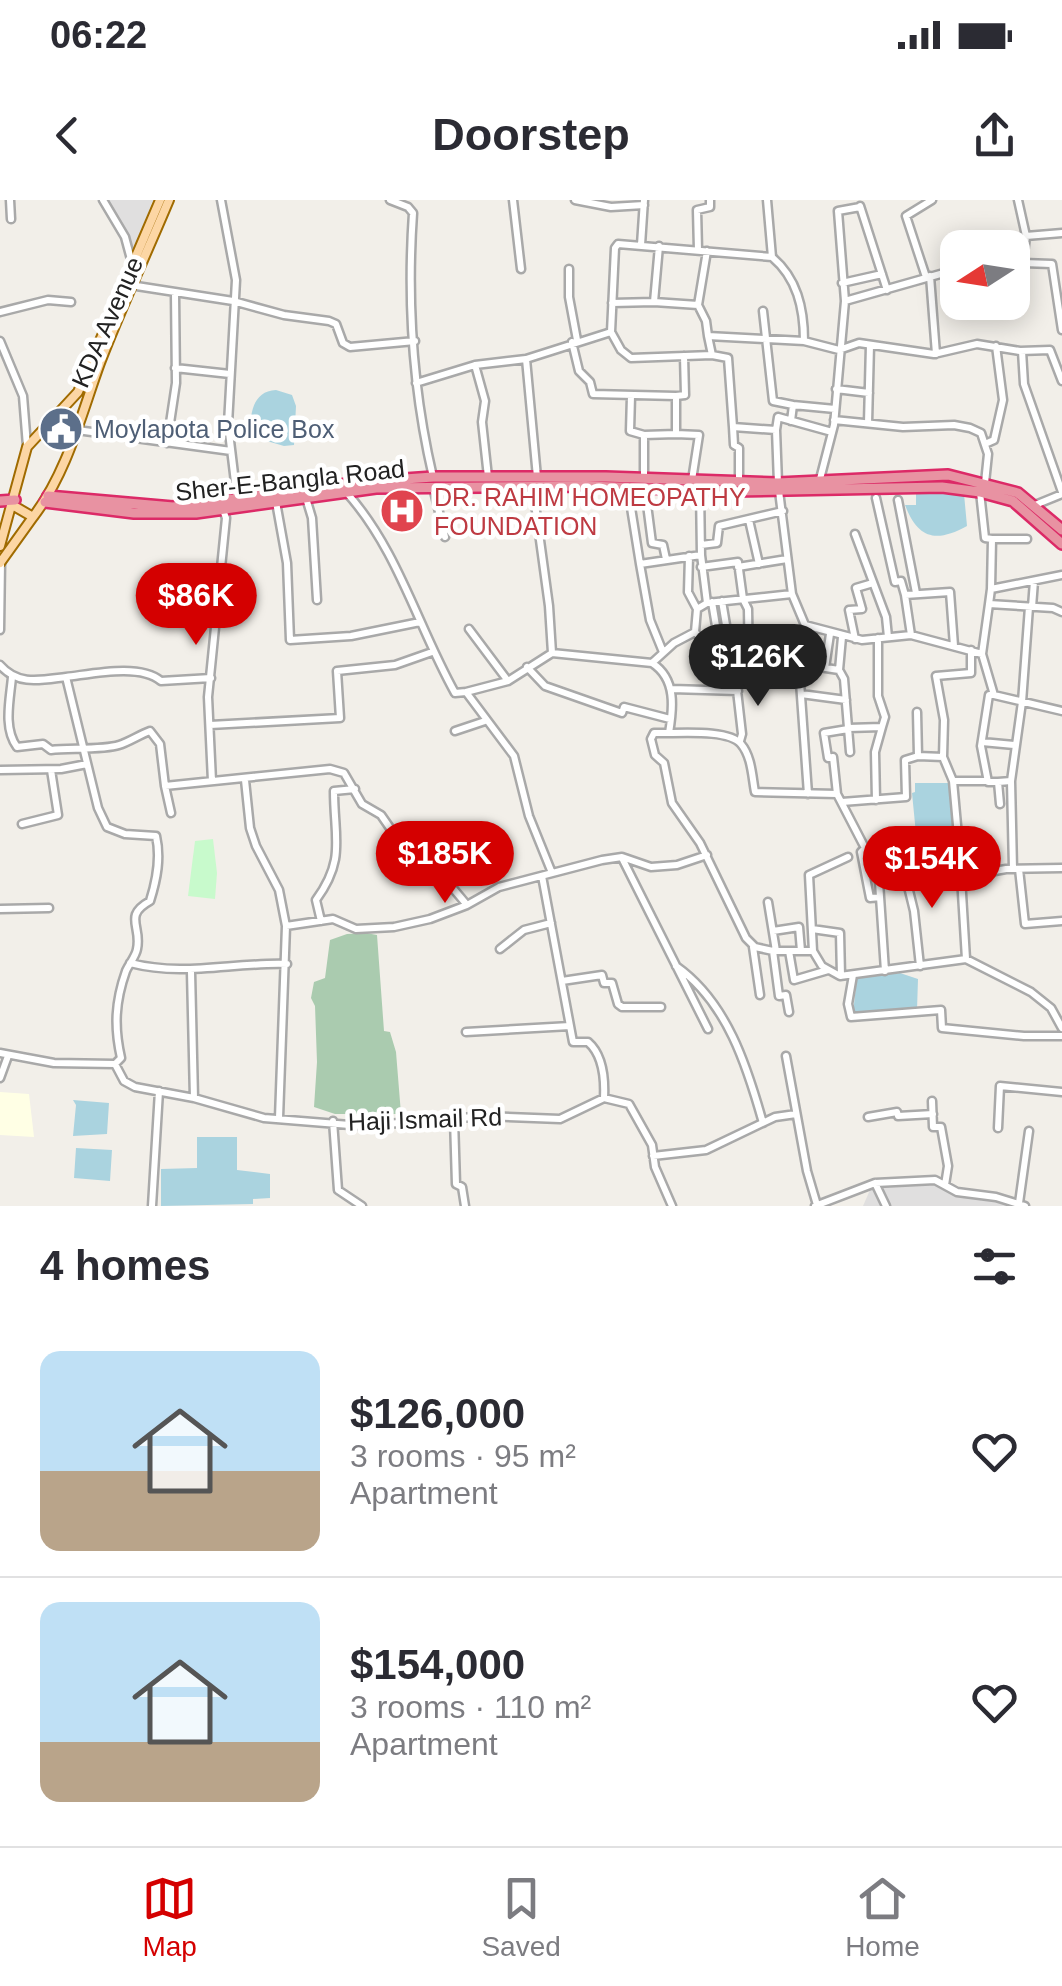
<!DOCTYPE html>
<meta charset="utf-8">
<style>
body{margin:0;font-family:Arial,sans-serif;background:#f7f7f7;color:#2b2b33;height:100vh;display:flex;flex-direction:column;font-size:38px;white-space:nowrap}
*{box-sizing:border-box;margin:0}
p{font-size:32px;color:#7c7c81}
.icon{flex:none;width:55px;height:55px;fill:none;stroke:currentColor;stroke-width:2;stroke-linecap:round;stroke-linejoin:round}
.map{position:relative;height:1006px;overflow:hidden}
.panel{display:flex;flex-direction:column;background:#fff;flex:1}
.panel>*{flex:none}
.needle{width:65px;rotate:258deg}
.tools{position:absolute;left:940px;top:30px;display:grid;gap:20px}
.tools a{display:grid;place-items:center;width:90px;height:90px;border-radius:20px;background:#fff;box-shadow:0 5px 25px #0003;font-size:50px}
.price{position:absolute;translate:-50% -85px;padding:0 22px;border-radius:35px;background:#d40000;color:#fff;font-size:32px;line-height:65px;filter:drop-shadow(0 2px 5px #0008)}
.price::after{content:'';position:absolute;left:50%;top:60px;width:30px;height:22px;margin-left:-15px;background:inherit;clip-path:polygon(0 0,100% 0,50% 100%)}
.price.current{background:#222;color:#fff}
ul{padding:0;list-style:none}
li{display:flex;align-items:center;gap:30px;height:250px;padding:0 40px}
li+li{border-top:2px solid #e1e1e2}
li span{display:grid;place-items:center;flex:none;width:280px;height:200px;border-radius:20px;color:#555}
li>.icon{margin-inline-start:auto}
span .icon{width:120px;height:120px;fill:#fffc;stroke-width:1}
li b{font-size:42px}
h2{display:flex;justify-content:space-between;align-items:center;height:120px;padding:0 40px;font-size:42px}
.status{display:flex;justify-content:space-between;align-items:center;height:70px;padding:0 50px;background:#fff;direction:ltr}
.status svg{height:28px;fill:currentColor}
header{display:flex;justify-content:space-between;align-items:center;height:130px;padding:0 40px;background:#fff;font-size:45px;font-weight:600}
.tabs{display:flex;justify-content:space-around;align-items:center;height:140px;border-top:2px solid #e1e1e2;background:#fff;font-size:28px;color:#7c7c81}
.tabs a{display:grid;justify-items:center;gap:5px}
.tabs .current{color:#d40000}
.map>svg:first-child{display:block}
.residential{fill:#e0dfdf}
.education{fill:#ffffe5}
.cemetery{fill:#aacbaf}
.park{fill:#c8facc}
.water{fill:#aad3df}
.lines{fill:none;stroke-linecap:round;stroke-linejoin:round}
.minor-casing{stroke:#a9a9a9;stroke-width:11}
.major-casing{stroke:#a06b00;stroke-width:12}
.highway-casing{stroke:#dc2a67;stroke-width:14}
.minor{stroke:#fff;stroke-width:6}
.major{stroke:#fcd6a4;stroke-width:8}
.highway{stroke:#e892a2;stroke-width:9}
.labels{text-anchor:middle;dominant-baseline:central;stroke-width:9;stroke-linejoin:round;paint-order:stroke}
.street-label{font-size:25px;fill:#222;stroke:#fff}
.service-label{font-size:25px;fill:#4e5e75;stroke:#fff;text-anchor:start}
.health-label{font-size:25px;fill:#be3a42;stroke:#fff;text-anchor:start}
</style>
<div class="status"><b>06:22</b><svg viewBox="0 0 49 12"><path d="M0 12V9h3v3zM5 12V6h3v6zM10 12V3h3v9zM15 12V0h3v12zM26 1h20v11H26zM47 4h2v5h-2z"/></svg></div>
<header><svg class="icon" aria-label="back" viewBox="0 0 24 24"><path d="M15 5l-7 7 7 7"/></svg>Doorstep<svg class="icon" aria-label="share" viewBox="0 0 24 24"><path d="M12 15V3M7 8l5-5 5 5M5 13v7h14v-7"/></svg></header>
<div class="map">
<svg width="1062" height="1006" viewBox="0 0 1062 1006">
<rect width="100%" height="100%" fill="#f2efe9"/>
<path class="residential" d="M106 0H153L134 48 120 20Z
M873 983H943L955 991 1030 1006H863Z"/>
<path class="education" d="M0 892 29 894 34 937 0 935Z"/>
<path class="cemetery" d="M366 733 377 735 384 831 390 832 396 852 401 914H335L314 907 317 862 315 806 311 798 314 782 325 778 330 740 347 734Z"/>
<path class="park" d="M213 639 217 673 215 699 188 696 195 641Z"/>
<path class="water" d="M276 190 292 195 296 206 294 245 284 246 250 236C250 215 252 191 276 190Z
M935 290 964 294 967 326C936 343 918 339 905 305H916V291Z
M915 583H949L951 585 956 638 916 634 912 593 915 592Z
M900 773 918 779 917 810 853 813 857 777Z
M73 900 109 903 107 934 73 936 76 905Z
M197 937H237V970L270 974V998L253 999V1004L161 1006V969L197 968Z
M76 948 112 950 110 981 74 978Z"/>
<g class="lines">
<defs>
<path id="minor" d="M10 0 11 19
M103 0 125 37 132 63
M221 0 236 80 228 224 237 299
M390 0 408 7 413 13C407 100 413 191 433 277
M513 0 521 69
M575 0 611 7 644 5
M767 0 772 57C797 78 804 108 804 141L839 150 859 143 934 154 977 144 1020 151 1050 150 1062 181
M860 6 887 90
M1026 36 1062 33
M641 45 644 0
M659 46 654 102 698 105
M698 50 697 10 710 7V0
M707 51 698 105 706 121 708 136
M1012 64 1023 63 1026 36 1018 0
M569 69V97L577 140
M930 76 936 154
M926 77 906 16 932 0
M842 83 882 74
M130 85 233 101 284 115 329 121 336 124 343 143 350 147 415 141
M1023 94V63L1052 64 1062 130
M845 101 838 11 860 7
M612 103 654 102
M763 111 773 201 793 205
M0 112 48 100 71 102
M611 132 621 150 631 158 712 155 708 136 804 141
M0 141 23 196 27 246
M572 142 579 171 590 182 593 194 676 196
M1022 151 1024 184 1062 292
M712 155 728 158 733 227 776 230 778 283
M684 156 685 195 676 196V234L699 235 692 280
M526 159 537 277
M475 165 485 201 482 222 488 277
M175 168 230 174
M416 183 475 165 526 159 611 132 615 48 618 44 772 57
M836 189 869 193
M631 196 630 231 644 235
M834 220 903 227 954 225 970 228 981 233 988 254 985 283
M791 221 793 205 835 209
M868 223 870 145
M733 227 734 245 739 248V281
M77 230 231 251
M776 230 778 217 832 232
M167 243 176 183 175 94
M985 244 994 240 1003 200 996 146
M644 278V235L676 234
M820 279 834 225 845 101 958 69
M433 287 445 337
M628 289 640 364 701 355
M645 289 652 343 663 345 666 359
M779 291 792 394 805 425 862 440 911 435 982 454 994 495 1062 511
M980 292 985 338 992 339 991 389
M347 293C398 350 418 427 455 493L466 492 514 556 529 616 552 673
M306 298 312 318 317 400
M876 298 895 382 901 381 905 395
M898 300 916 393
M276 302 287 363 290 440 351 436 420 422
M1035 305 1062 294
M749 320 759 364
M855 334 886 417 888 437
M992 339H1027
M701 345 717 343 719 326 783 311
M689 356 688 392 697 409
M640 364 650 420 663 452
M701 367 738 362 743 399 748 409 749 470
M738 367 787 359
M712 402 719 444
M707 403 792 394
M989 404 991 389 1062 375
M1032 407 1034 381
M469 429 508 481
M0 430 1 362
M695 432 708 446 719 473 819 467 839 470 842 437
M911 435 905 395 950 392 954 446
M878 438V496L885 517 882 527
M855 439 849 410 862 409 856 388 873 383
M708 446 729 443 722 401
M552 453 652 463
M982 454 989 404 1053 408 1062 412
M652 463 674 443 695 432 697 409 707 403 701 355 700 289
M652 463C677 479 673 509 669 533
M0 465C18 486 41 480 66 477L98 608 107 627 125 634 156 636C161 658 157 679 150 701 123 716 142 726 137 749 136 756 129 764 126 771 115 802 114 827 121 858L115 864
M527 467 545 486 622 513 624 507 670 519
M799 468 808 594
M825 468 830 434
M839 470 844 479 850 552
M735 473 742 534 740 541
M12 477C10 500 3 528 17 547L43 544 51 550C69 548 104 550 119 545 129 542 139 535 150 531L160 544 165 586 330 569 344 573 362 604 381 615 399 641 446 680 467 705 499 687 602 660 622 657 651 667 677 665 707 655
M66 477C92 474 140 463 161 481L211 478
M672 489 738 491
M466 492 508 481 552 453 549 406 533 289
M801 494 846 500
M994 495H989L981 546 988 582H998
M917 512 918 556 943 557
M210 525 340 518 337 471 395 465 432 452
M848 528 882 527 875 552 876 600
M455 531 485 521
M982 542 1014 545
M0 570 61 569 87 564
M245 580 250 628 256 646 279 690 286 726 279 918
M212 581 208 497 226 318 223 310
M953 581 943 557 944 520 936 476 971 473V450
M1011 581 1013 669
M165 586 171 613
M837 594 833 557 828 558 824 533 848 529
M842 602 906 597 905 560 918 556
M1000 604 998 582 1011 581 1022 502 1029 407
M22 624 58 615 51 570
M865 648 861 652 870 698 880 697
M877 652 885 771
M622 658 708 829
M902 662 914 711 920 766
M958 669 960 658 953 581H988
M1019 669 1025 724 1062 721
M542 676 573 842H588C603 855 605 878 604 898
M961 677 1006 669 1062 668
M768 702 776 751
M0 709 49 708
M321 721 316 700C346 659 334 638 334 591L355 589
M286 726 333 719 356 729 394 727 430 719 467 705
M812 729 840 733 841 776
M773 731 799 727 801 751
M753 747 760 795
M500 749 524 730 551 723
M773 751 779 796 786 795 789 812
M789 751 794 780 828 770
M813 751 809 675 848 657
M966 759 961 677 958 669 902 662 865 648 837 594 755 592C752 577 752 557 741 544 728 528 674 534 654 533L651 539 655 555 664 563 672 603 700 643 746 738 755 747 773 751H813L822 766 840 776 966 759 1031 792 1051 808 1062 828
M130 763C185 777 232 762 287 764
M676 766C727 802 747 866 763 923
M191 772 194 898
M853 775 848 804 851 817 941 810 942 828 1024 836H1062
M562 781 602 775 604 783H612L618 804 622 807H661
M466 832 570 826
M0 853 54 863 115 864 124 881 135 887 194 898 264 918 362 926 485 916 560 919 604 898 629 904 652 945 655 967 672 1006
M786 856 807 971 817 1005
M0 878 8 856
M932 901 933 927H941L948 966 945 985
M868 917 897 912 898 916 933 914
M454 919 456 984 462 987 465 1006
M333 921 338 990 362 1006
M998 928 1000 886 1062 892
M653 956 706 950 775 917 796 914
M875 983 886 1006
M1019 1003 1029 931
M152 1006 159 891
M815 1006 875 983 935 980 957 992 996 997 1025 1006"/>
<path id="major" d="M14 306 33 317C67 273 81 215 100 163 121 108 146 55 169 0
M0 346 27 247 78 192 160 0
M0 363 33 317"/>
<path id="highway" d="M48 296 173 307 362 282 433 277H606L778 283 948 275 1018 293 1062 330
M0 301 15 300
M45 302 134 313H196L376 288 586 286 734 291 942 287 980 292 1013 301 1062 344"/>
</defs>
<use href="#minor" class="minor-casing"/>
<use href="#major" class="major-casing"/>
<use href="#highway" class="highway-casing"/>
<use href="#minor" class="minor"/>
<use href="#major" class="major"/>
<use href="#highway" class="highway"/>
</g>
<defs>
<symbol id="civic-disc" viewBox="-11 -11 22 22"><circle r="9.5" fill="#5c6f8a" stroke="#fff"/><path d="M-.6-6.5H3V-4.5H.6V-3L4-1V1h2V6H-6V1h2V-1L-.6-3ZM-1.2 2.5V6h2.4V2.5Z" fill="#fff"/></symbol>
<symbol id="hospital-disc" viewBox="-11 -11 22 22"><circle r="9.5" fill="#e0444e" stroke="#fff"/><path d="M-5-5h3v3.5h4V-5h3V5h-3V1.5h-4V5h-3Z" fill="#fff"/></symbol>
</defs>
<g fill-rule="evenodd">
<use href="#civic-disc" x="36" y="204" width="50" height="50"/>
<use href="#hospital-disc" x="377" y="286" width="50" height="50"/>
</g>
<g class="labels">
<g class="street-label">
<text transform="translate(107 122) rotate(-66)">KDA Avenue</text>
<text transform="translate(290 280) rotate(-6)">Sher-E-Bangla Road</text>
<text transform="translate(425 919) rotate(-2)">Haji Ismail Rd</text>
</g>
<g class="service-label">
<text x="94" y="229">Moylapota Police Box</text>
</g>
<g class="health-label">
<text x="434" y="297">DR. RAHIM HOMEOPATHY<tspan x="434" dy="29">FOUNDATION</tspan></text>
</g>
</g>
</svg>
<div class="tools">
<a><svg class="needle" viewBox="-14 -14 28 28"><path d="M0-13l5 13h-10z" fill="#e53935"/><path d="M0 13l5-13h-10z" fill="#7c7c81"/></svg></a>
</div>
<b class="price" style="left:196px;top:448px">$86K</b>
<b class="price current" style="left:758px;top:509px">$126K</b>
<b class="price" style="left:445px;top:706px">$185K</b>
<b class="price" style="left:932px;top:711px">$154K</b>
</div>
<section class="panel">
<h2>4 homes<svg class="icon" aria-label="filters" viewBox="0 0 24 24"><path d="M4 7h16M4 17h16"/><circle cx="9" cy="7" r="2"/><circle cx="15" cy="17" r="2"/></svg></h2>
<ul>
<li><span style="background:linear-gradient(#bfe0f5 60%,#b9a48a 0)"><svg class="icon" aria-label="home" viewBox="0 0 24 24"><path d="M3 11l9-7 9 7M6 9v11h12V9"/></svg></span><div><b>$126,000</b><p>3 rooms · 95 m²</p><p>Apartment</p></div><svg class="icon" aria-label="heart" viewBox="0 0 24 24"><path d="M12 20l-8-8c-3-5 5-10 8-4 3-6 11-1 8 4z"/></svg></li>
<li><span style="background:linear-gradient(#bfe0f5 70%,#b9a48a 0)"><svg class="icon" aria-label="home" viewBox="0 0 24 24"><path d="M3 11l9-7 9 7M6 9v11h12V9"/></svg></span><div><b>$154,000</b><p>3 rooms · 110 m²</p><p>Apartment</p></div><svg class="icon" aria-label="heart" viewBox="0 0 24 24"><path d="M12 20l-8-8c-3-5 5-10 8-4 3-6 11-1 8 4z"/></svg></li>
</ul>
</section>
<nav class="tabs">
<a class="current"><svg class="icon" aria-label="map" viewBox="0 0 24 24"><path d="M3 6l6-2 6 2 6-2v14l-6 2-6-2-6 2zM9 4v14M15 6v14"/></svg>Map</a>
<a><svg class="icon" aria-label="saved" viewBox="0 0 24 24"><path d="M7 4h10v16l-5-4-5 4z"/></svg>Saved</a>
<a><svg class="icon" aria-label="home" viewBox="0 0 24 24"><path d="M3 11l9-7 9 7M6 9v11h12V9"/></svg>Home</a>
</nav>
